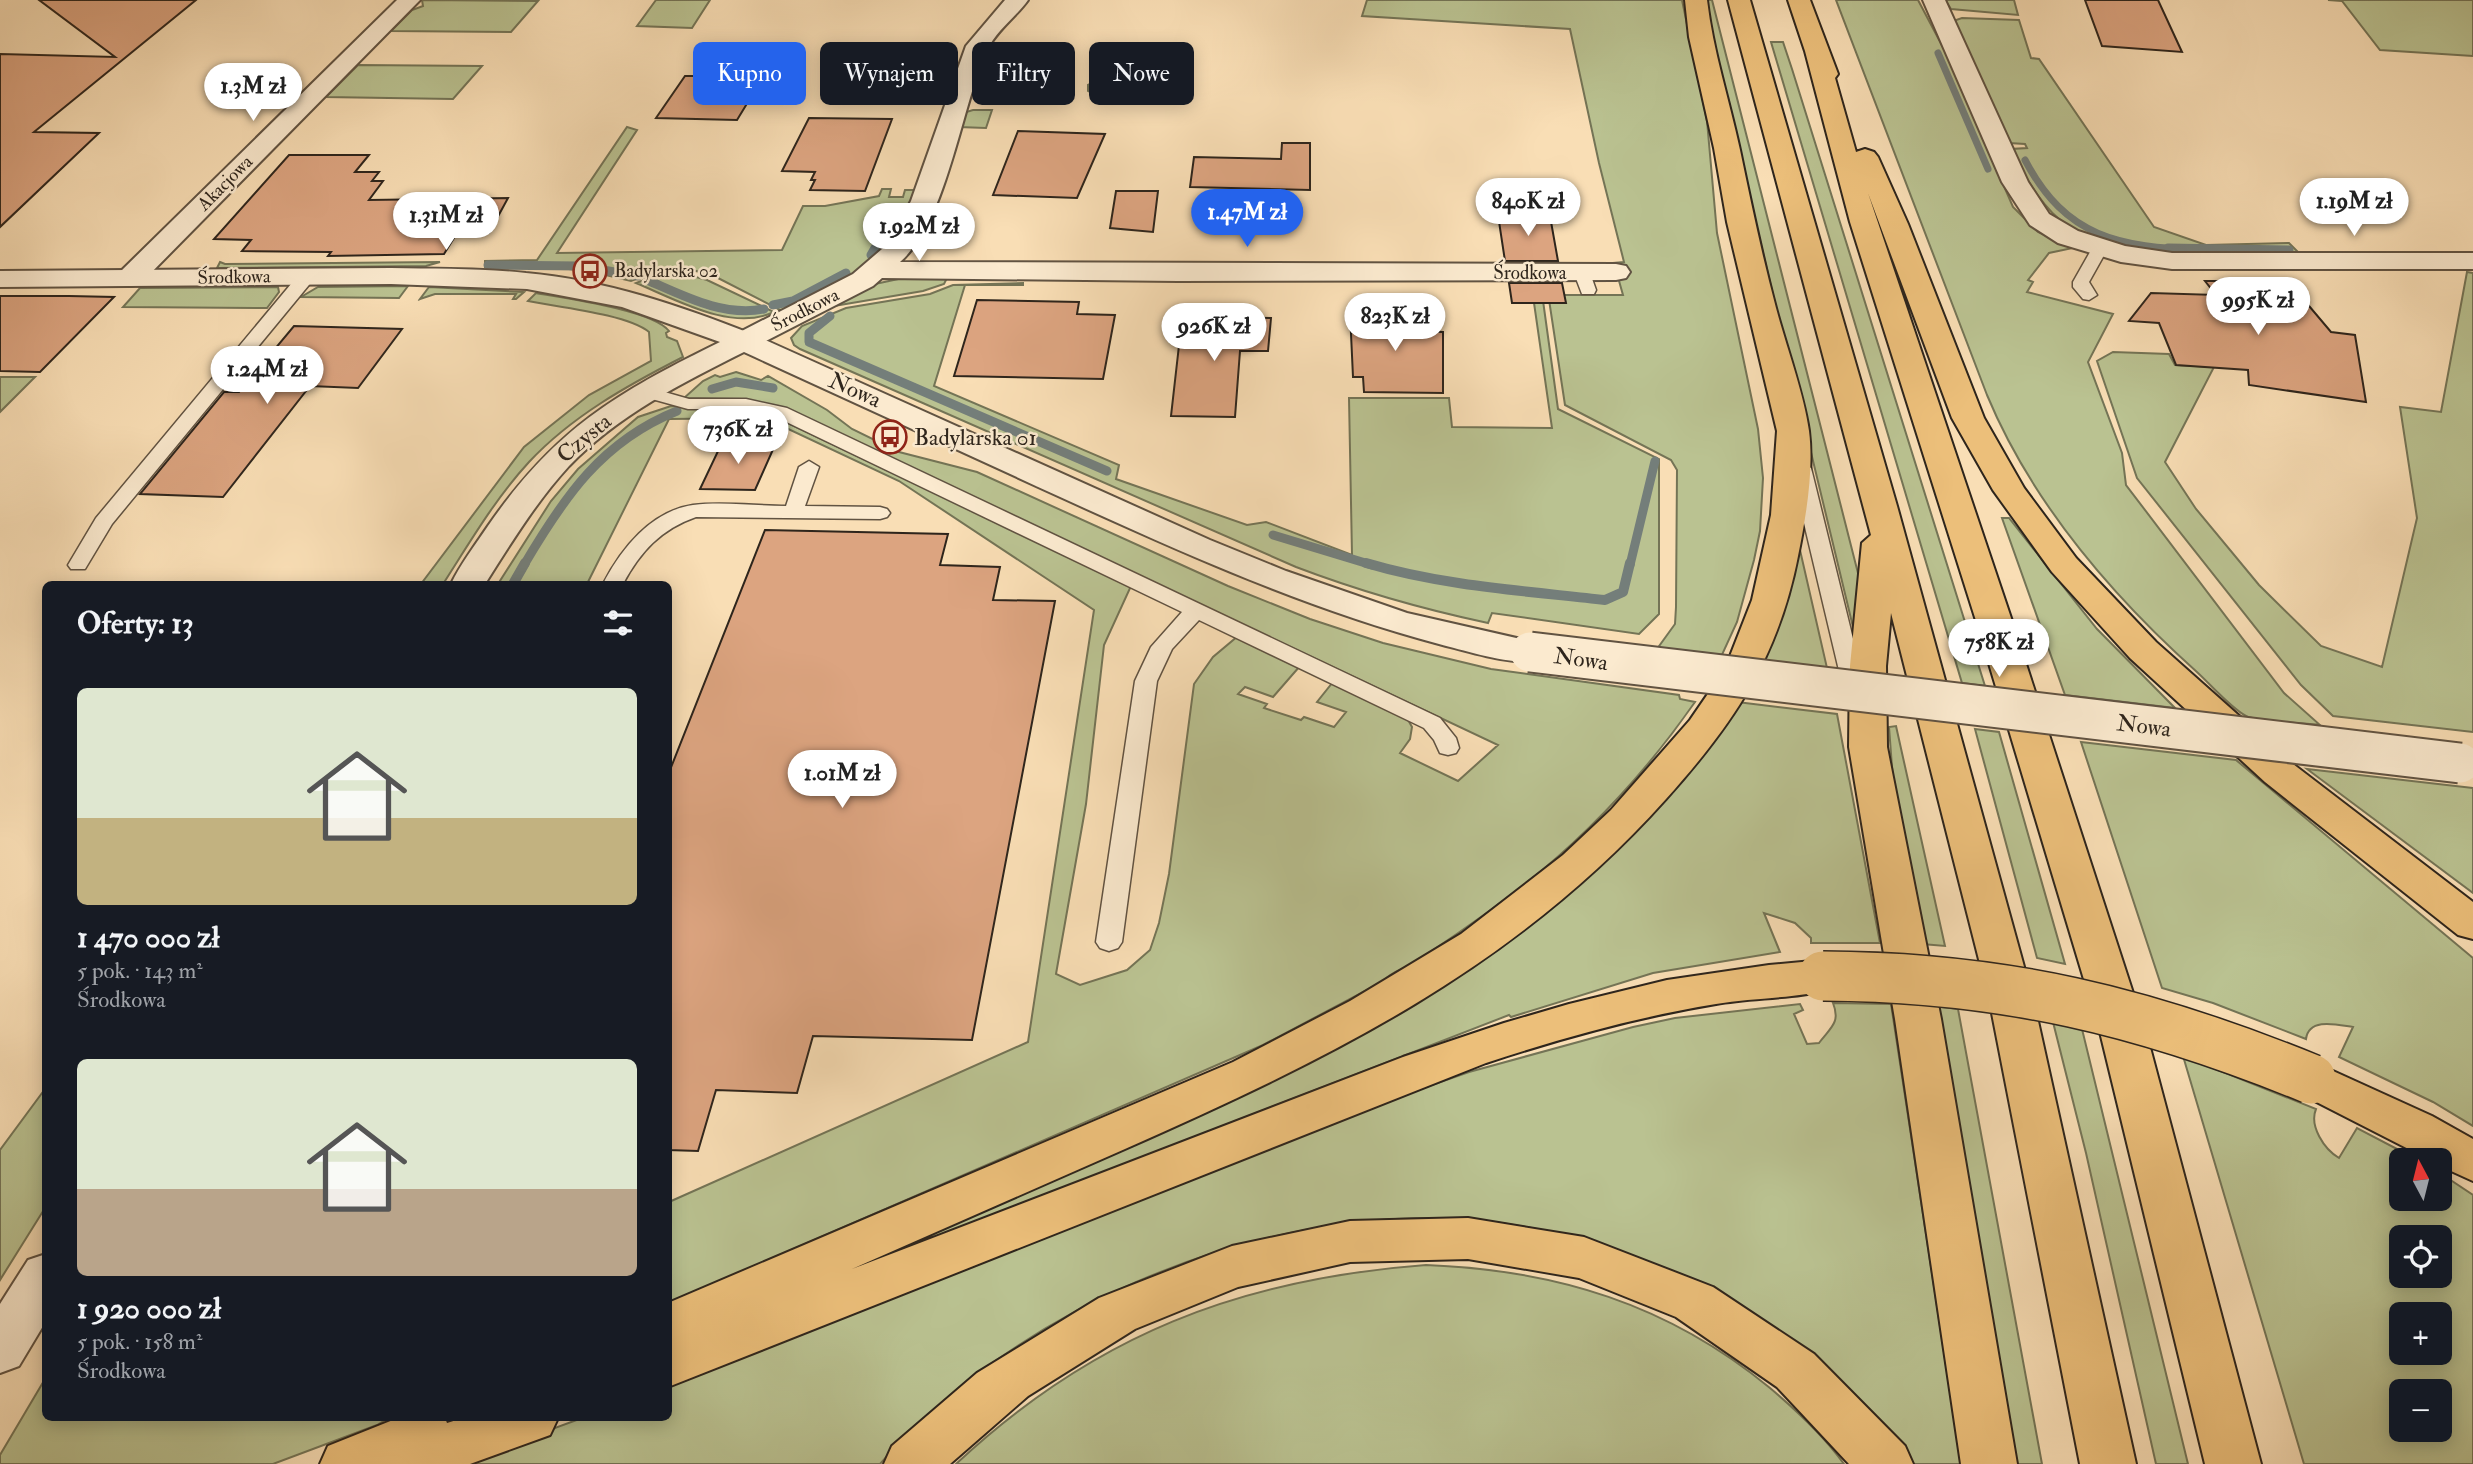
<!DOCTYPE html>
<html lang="pl">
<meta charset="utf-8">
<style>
body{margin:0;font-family:"IM FELL Double Pica",serif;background:#242831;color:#f1f3f6;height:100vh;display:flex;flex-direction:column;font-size:26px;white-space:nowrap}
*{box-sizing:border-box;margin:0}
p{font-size:23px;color:#9ea1a6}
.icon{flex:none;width:38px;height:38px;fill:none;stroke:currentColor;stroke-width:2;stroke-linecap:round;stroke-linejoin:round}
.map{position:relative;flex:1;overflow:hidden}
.side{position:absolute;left:42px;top:581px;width:630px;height:840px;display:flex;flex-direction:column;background:#171b24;border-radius:10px;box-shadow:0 4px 18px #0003}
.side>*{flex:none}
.banner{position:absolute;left:693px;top:42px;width:665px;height:63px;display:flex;gap:14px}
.needle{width:46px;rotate:353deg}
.controls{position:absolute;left:2389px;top:1148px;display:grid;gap:14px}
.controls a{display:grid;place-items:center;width:63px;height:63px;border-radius:10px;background:#171b24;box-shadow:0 4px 18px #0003;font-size:35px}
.price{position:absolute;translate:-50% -60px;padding:0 16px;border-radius:24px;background:#fff;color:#222;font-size:23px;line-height:46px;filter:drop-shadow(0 2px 4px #0008)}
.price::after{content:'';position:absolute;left:50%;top:42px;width:21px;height:16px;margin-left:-10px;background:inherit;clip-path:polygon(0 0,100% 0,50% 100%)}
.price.current{background:#2563eb;color:#fff}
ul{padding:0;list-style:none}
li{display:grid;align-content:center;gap:14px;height:371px;padding:0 35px}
li span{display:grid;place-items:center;height:217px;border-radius:10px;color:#555}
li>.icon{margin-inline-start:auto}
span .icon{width:126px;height:126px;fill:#fffc;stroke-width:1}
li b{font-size:30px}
h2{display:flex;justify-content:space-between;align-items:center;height:84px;padding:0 35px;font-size:30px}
.chip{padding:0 24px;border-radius:10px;background:#171b24;box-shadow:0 4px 18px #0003;font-size:24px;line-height:63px}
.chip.current{background:#2563eb;color:#fff}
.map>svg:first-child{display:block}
.green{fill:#bac291;stroke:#747456;stroke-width:2;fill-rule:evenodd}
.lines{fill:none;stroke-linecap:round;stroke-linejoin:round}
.stream-far2{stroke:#747e7a;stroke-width:7}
.stream-far1{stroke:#747e7a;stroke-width:9}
.stream{stroke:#747e7a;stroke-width:10}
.building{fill:#dca480;stroke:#2e251c;stroke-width:2}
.service-casing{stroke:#615342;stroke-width:3}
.minor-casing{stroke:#615342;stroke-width:4}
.tertiary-casing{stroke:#615342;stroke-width:4}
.motorway-casing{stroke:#2e251c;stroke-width:4}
.service{fill:#fbeacf;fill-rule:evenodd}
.minor{fill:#fbeacf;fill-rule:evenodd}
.tertiary{fill:#fbeacf;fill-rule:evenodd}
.motorway{fill:#ecbf7a;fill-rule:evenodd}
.tertiary-bridge-casing{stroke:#615342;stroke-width:43;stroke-linecap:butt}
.motorway-bridge-casing{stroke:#2e251c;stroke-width:52;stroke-linecap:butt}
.tertiary-bridge{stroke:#fbeacf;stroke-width:39}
.motorway-bridge{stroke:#ecbf7a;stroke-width:49}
.labels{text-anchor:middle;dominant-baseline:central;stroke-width:5;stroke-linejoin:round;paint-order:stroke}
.far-street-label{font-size:19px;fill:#2e251c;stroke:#fbeacf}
.far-poi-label{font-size:19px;fill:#2e251c;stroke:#fbeacf;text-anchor:start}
.street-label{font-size:23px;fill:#2e251c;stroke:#fbeacf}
.poi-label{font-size:23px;fill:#2e251c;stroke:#fbeacf;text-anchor:start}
</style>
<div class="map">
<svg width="2473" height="1464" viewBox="0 0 2473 1464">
<rect width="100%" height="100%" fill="#f9deb5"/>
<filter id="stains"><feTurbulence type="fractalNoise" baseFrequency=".00286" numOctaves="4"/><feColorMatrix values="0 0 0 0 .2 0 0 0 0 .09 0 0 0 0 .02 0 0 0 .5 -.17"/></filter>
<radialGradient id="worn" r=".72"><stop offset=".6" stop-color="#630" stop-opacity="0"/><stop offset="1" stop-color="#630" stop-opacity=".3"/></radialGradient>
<path class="green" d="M422 0 538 1 511 32 391 31 412 10 423 6Z
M656 0H710L692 28 637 26Z
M1367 0H1682L1707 121 1717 233 1758 429 1763 478 1760 531 1754 560 1737 622 1721 657 1657 649 1675 624 1676 607 1677 470 1671 460 1565 405 1546 280 1555 284 1561 295H1623L1614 263 1624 262 1599 163 1570 29 1362 16Z
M1705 0H1712L1860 581 1855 626 1853 627 1731 120Z
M1836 0H1918L1946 53 2013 207 2038 232 2073 248 2049 253 2028 280 2033 282 2027 292 2113 314 2088 362 2122 453 2126 485 2284 693 2320 725C2304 723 2257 722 2246 716 2231 708 2211 685 2198 673 2112 596 2032 503 1987 395Z
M1945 0H2014L2018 15 1951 9Z
M2328 0H2473V56L2380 50 2342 1Z
M1962 18 2019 20 2031 58 2039 59 2154 227 2206 245 2289 243 2303 257C2239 255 2109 262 2059 219 2038 201 2023 173 2011 149L2027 148 2025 144 2009 143 1954 24 1956 20Z
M1771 42H1783L1792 69 1985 686 1962 683Z
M358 65 482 66 453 99 326 97Z
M1107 76 1114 82 1137 81 1147 87 1138 103 1096 95 1088 91V85Z
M973 110H992L986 128 959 127 963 113Z
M627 127 637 130 557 253 782 250 803 206H825L879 196 882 189H891L889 197H903L905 190H916C894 260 848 279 788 311L780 310 718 278 693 270 663 269 631 281 601 274 604 271 581 267 578 270 540 266 485 267V261L537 260Z
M220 262 225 264 440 262 426 266 217 268Z
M2467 272 2473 273V732L2333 716 2301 685 2137 478 2097 361 2113 352 2169 354 2175 365 2214 367 2165 462 2196 509 2259 585 2321 646 2382 667 2417 518 2400 407 2441 412Z
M682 273 707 280 774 312C732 332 677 300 636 283L660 274Z
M903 278H947L944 284 923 291 828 307 875 284Z
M1527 278 1540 279 1558 409 1659 459V614L1639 634 1492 613 1488 623C1422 609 1359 591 1296 567L800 349 794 345 791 338 802 326 846 308 930 294 953 285 1023 283V285H965L934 386 1119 465 1116 479 1247 525 1266 522 1352 555 1349 398H1449L1452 427 1552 428 1531 282H1526Z
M408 286 399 298 301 297 318 287Z
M278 287 279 292 267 308 123 307 140 288Z
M429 287 524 292 516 299H513L516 294H435L420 299Z
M536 293C564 298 653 310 669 331L666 333 667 337 677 341 683 357C628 385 572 416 529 462 495 499 470 542 443 584H421L524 447 589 395 651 361 649 332C627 314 557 307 528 301Z
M736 372 761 380 768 376 827 410 852 429 899 452 977 472 1228 586 1310 619 1383 643 1491 669 1679 695 1680 699 1695 702C1642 778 1582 842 1507 898 1476 921 1443 944 1410 965 1401 970 1389 973 1384 981L1263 1045 669 1303V1202L1028 1042 1094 610 899 481 765 418 669 419 587 584H498L551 501 578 469 638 417 671 406 747 409 773 416 1131 586 1104 645 1086 804 1056 974 1080 985 1127 970 1150 950 1159 923 1169 874 1194 684 1213 657 1238 636 1300 666 1273 697 1245 687 1238 694 1267 704 1264 708 1301 720 1304 717 1334 727 1346 712 1317 702 1333 682 1407 718 1412 727 1410 739 1400 753 1458 781 1498 745 784 408 742 399 684 398 703 381 715 375 720 377Z
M0 377H35L0 412Z
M2002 518H2009L2097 629 2175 708 2065 695Z
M1799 548 1800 550 1827 668 1759 661Z
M1737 702 1837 714 1880 943H1811V938L1795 923 1764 913 1780 952 1653 973 1511 1017 1509 1015 931 1239V1234L1236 1097 1325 1054 1401 1012 1553 907 1591 874 1656 809Z
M1896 726 1945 946 1922 944 1896 820 1889 727Z
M1975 729 1999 732 2065 964 2037 958Z
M2081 742 2236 760 2473 958V1126L2433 1102 2339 1057 2353 1027C2338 1025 2309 1017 2306 1039L2213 1003 2162 988Z
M2307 769 2473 788V893Z
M1833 1003 1891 1004 1961 1464H1911L1678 1274C1603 1242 1524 1220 1442 1218 1240 1214 1013 1312 880 1464H457L582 1418H668L669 1385 1386 1101 1469 1072 1633 1027 1675 1018 1800 1004 1803 1010 1794 1014 1807 1044 1819 1043C1830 1028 1841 1023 1833 1003Z
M1934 1006 1958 1009 2042 1464H2013Z
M2053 1022 2082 1029 2188 1464H2156L2086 1153Z
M2183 1056 2316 1109C2309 1126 2324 1149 2339 1158L2357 1128 2418 1160H2401V1199H2440V1173L2473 1195V1464H2304ZM2401 1237H2440V1276H2401ZM2401 1314H2440V1353H2401ZM2401 1391H2440V1430H2401Z
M45 1089V1208L0 1280V1150Z
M1426 1265C1556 1270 1668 1304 1770 1388 1796 1410 1824 1436 1844 1464H956C1094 1335 1240 1279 1426 1265Z
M45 1379 46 1418H398H389L377 1425 273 1464H0V1455Z"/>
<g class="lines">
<path class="stream-far2" d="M1938 53 1988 169
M2025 160C2066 238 2119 247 2202 250
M874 250 892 222
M2263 250H2289"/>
<path class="stream-far1" d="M2168 248 2289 250
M871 255 875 248
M488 265 579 266 638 276
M647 280C684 296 723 317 764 309
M773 305 793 301 846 273
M830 316 809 333V342L1107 471
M712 389 736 382 773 388
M1273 535 1372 565
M524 565C564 497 602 441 677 411
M1630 565 1655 461"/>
<path class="stream" d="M1366 563C1443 586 1526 591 1605 600L1623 592 1630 563
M513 584 525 563"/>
</g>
<path class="building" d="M39 0H196L34 132 99 133 0 227V54L115 57Z
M2085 0H2158L2182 52 2102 46Z
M702 73 765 74 737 120 656 118 685 76H701Z
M809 118 892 119 865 191 810 190 815 180H811L815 172 782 171Z
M1018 131 1105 134 1077 198 993 195Z
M1282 143H1310V190L1190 187 1194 157 1281 159Z
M289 155H369L355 172H379L372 181H383L369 200 508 198 489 233H457L444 254 328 256 331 252 242 251 251 240 214 239Z
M1116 191H1158L1153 232 1110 228Z
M1498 215 1550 216 1558 261H1505Z
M2205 281H2288L2331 332 2355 335 2366 402 2249 385 2248 370 2176 365 2159 323 2129 321 2151 293 2216 295Z
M1509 283H1562L1566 303H1512Z
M0 296H69L114 297 40 372 0 371Z
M977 300 1079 302 1077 314 1115 315 1103 379 954 376Z
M1367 307 1409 308 1410 331 1443 332V393L1364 392 1363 377H1353L1350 312H1367Z
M1212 317 1271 318 1268 351H1240L1235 417 1171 416 1182 319H1212Z
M294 326 402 329 358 388 310 386 223 497 140 494 224 392H239Z
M746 439 775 445 755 490 700 489 719 449 735 441Z
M765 530 948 534 940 565 1000 567 993 600 1055 601 972 1040 813 1036 797 1093 716 1090 698 1151 668 1150V775Z"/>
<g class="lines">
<defs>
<path id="service" d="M2100 243 2108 248 2089 282 2097 295 2089 300 2083 299 2073 287V282L2094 245Z
M1582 268 1590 273 1596 290 1594 294H1582L1574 273Z
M307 271 315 276 313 280 112 524 85 569H71L68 565 96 518 301 272Z
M647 387 689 399H746L787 408 1440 718 1456 738 1459 748 1456 753 1448 755 1440 753 1434 740 1424 728 1199 620 1172 649 1157 681 1122 942 1118 948 1109 951 1100 948 1096 942 1135 681 1151 647 1182 612 774 416 746 409H688L641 396 638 392Z
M809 461 819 467 805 506 880 507 887 509 890 513 887 517 880 519 696 517C661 529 640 552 623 584H603C621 549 651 511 693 505 723 501 756 506 786 506L799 467Z
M1801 462 1811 468 1868 700 1865 705H1849L1846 700 1791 468Z"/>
<path id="minor" d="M397 0H420L140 284 130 286 120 284 116 278 120 272Z
M1005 0H1028C1016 17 996 31 987 50 961 107 947 221 900 262L1616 264 1626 266 1630 272 1626 278 1616 280 1178 281 882 278 873 286 754 347 744 350 734 347 729 341 734 335 853 274 889 243 911 201 966 46Z
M1923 0H1945L2028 182 2049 214 2078 231 2125 246 2172 253H2473V269H2172L2121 262 2058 243 2030 225 2002 182Z"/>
<path id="tertiary" d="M391 268C436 269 481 268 526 273 605 280 681 306 754 335L1210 540 1286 571 1407 613 1543 644 1548 652 1543 660C1515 667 1467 651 1439 644 1307 609 1183 553 1058 496 954 448 849 400 744 352 682 383 618 415 569 466 536 502 511 543 485 584H451C460 565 475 545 488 526 555 429 616 393 720 342L622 307 527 289 391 284 0 287V271Z
M46 1254V1321L19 1366 0 1373V1304L28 1260Z"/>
<path id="motorway" d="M1685 0H1707C1713 51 1729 99 1740 150 1751 203 1762 256 1776 308 1786 346 1804 394 1809 431 1814 470 1806 517 1798 556 1778 658 1734 723 1666 799 1513 970 1330 1058 1125 1149 1034 1189 943 1229 852 1269L1403 1057 1504 1023 1569 1004 1667 980 1769 965 1823 960 1839 965 1845 976 1839 987C1800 999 1756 997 1716 1004 1637 1017 1562 1038 1486 1063L668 1387V1303L1233 1062 1350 1001 1461 934 1563 855 1611 810 1690 720 1725 669 1752 600 1771 515 1777 431 1727 222 1714 148 1689 37Z
M1728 0H1750L1897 506 2034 1003 2136 1464H2080L1990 1003 1891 613 1886 666 1887 747 1941 1019 2017 1464H1961L1895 1019 1849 747 1850 666 1862 543 1871 535Z
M1788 0H1810L1838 74 1835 78 1856 152 1865 149 1874 152 1878 157 1908 224 1984 418 2024 488 2076 558 2156 642 2293 764 2473 902V939L2458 935 2265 782 2130 658 2052 572 1993 490 1952 418 1868 193 2014 627 2147 1036 2261 1464H2205L2101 1036 1978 627 1850 222 1805 51Z
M2311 1061 2432 1116 2473 1139V1181L2440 1166V1160H2430L2295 1091 2288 1079 2295 1067Z
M1468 1218 1584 1237 1713 1287 1814 1354 1905 1446 1913 1464H1849L1777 1387 1676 1317 1579 1278 1468 1259 1350 1262 1238 1287 1135 1329 1028 1396 950 1464H884L892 1446 977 1373 1099 1298 1232 1246 1350 1221Z
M398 1418H445L447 1423 463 1418H558L550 1435 470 1464H320L328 1446Z"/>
</defs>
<use href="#service" class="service-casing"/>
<use href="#minor" class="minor-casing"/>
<use href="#tertiary" class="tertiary-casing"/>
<use href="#motorway" class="motorway-casing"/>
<use href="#service" class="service"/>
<use href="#minor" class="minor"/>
<use href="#tertiary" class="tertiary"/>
<use href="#motorway" class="motorway"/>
<defs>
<path id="tertiary-bridge" d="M1530 652 2460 763"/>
<path id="motorway-bridge" d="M1823 976C2004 977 2144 1011 2311 1079"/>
</defs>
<use href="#tertiary-bridge" class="tertiary-bridge-casing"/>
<use href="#motorway-bridge" class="motorway-bridge-casing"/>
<use href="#tertiary-bridge" class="tertiary-bridge"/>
<use href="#motorway-bridge" class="motorway-bridge"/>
</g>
<defs>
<symbol id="bus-ring" viewBox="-11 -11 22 22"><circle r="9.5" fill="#fbeacf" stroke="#8f2418" stroke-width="1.5"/><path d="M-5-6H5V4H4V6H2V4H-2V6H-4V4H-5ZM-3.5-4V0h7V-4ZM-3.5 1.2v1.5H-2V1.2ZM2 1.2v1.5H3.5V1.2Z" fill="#8f2418"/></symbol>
</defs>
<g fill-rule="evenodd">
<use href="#bus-ring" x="571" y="252" width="38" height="38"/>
<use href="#bus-ring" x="871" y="418" width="38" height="38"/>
</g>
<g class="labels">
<g class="far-street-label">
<text transform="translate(225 183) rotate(-45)">Akacjowa</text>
<text x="1530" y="273">Środkowa</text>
<text transform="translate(234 277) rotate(-1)">Środkowa</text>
<text transform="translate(805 310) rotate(-27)">Środkowa</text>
</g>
<g class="far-poi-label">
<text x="614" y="271">Badylarska 02</text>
</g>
<g class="street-label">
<text transform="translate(855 390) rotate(24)">Nowa</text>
<text transform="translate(584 438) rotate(-40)">Czysta</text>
<text transform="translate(1581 659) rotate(8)">Nowa</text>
<text transform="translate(2144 726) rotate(7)">Nowa</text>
</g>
<g class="poi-label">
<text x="914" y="437">Badylarska 01</text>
</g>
</g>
<rect width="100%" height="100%" filter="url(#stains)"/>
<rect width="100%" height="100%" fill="url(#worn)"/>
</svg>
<div class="controls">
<a><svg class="needle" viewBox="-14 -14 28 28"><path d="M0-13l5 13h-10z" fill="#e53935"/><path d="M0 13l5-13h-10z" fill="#9ea1a6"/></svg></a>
<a><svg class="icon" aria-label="locate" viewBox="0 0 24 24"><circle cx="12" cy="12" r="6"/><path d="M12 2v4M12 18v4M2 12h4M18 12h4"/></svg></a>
<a>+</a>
<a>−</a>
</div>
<b class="price" style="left:253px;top:123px">1.3M zł</b>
<b class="price" style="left:1528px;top:238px">840K zł</b>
<b class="price" style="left:2354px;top:238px">1.19M zł</b>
<b class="price current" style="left:1247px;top:249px">1.47M zł</b>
<b class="price" style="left:446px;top:252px">1.31M zł</b>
<b class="price" style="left:919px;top:263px">1.92M zł</b>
<b class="price" style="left:2258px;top:337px">995K zł</b>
<b class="price" style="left:1395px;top:353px">823K zł</b>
<b class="price" style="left:1214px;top:363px">926K zł</b>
<b class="price" style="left:267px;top:406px">1.24M zł</b>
<b class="price" style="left:738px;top:466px">736K zł</b>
<b class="price" style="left:1999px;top:679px">758K zł</b>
<b class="price" style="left:842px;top:810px">1.01M zł</b>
<div class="banner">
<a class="chip current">Kupno</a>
<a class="chip">Wynajem</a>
<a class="chip">Filtry</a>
<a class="chip">Nowe</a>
</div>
<section class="side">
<h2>Oferty: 13<svg class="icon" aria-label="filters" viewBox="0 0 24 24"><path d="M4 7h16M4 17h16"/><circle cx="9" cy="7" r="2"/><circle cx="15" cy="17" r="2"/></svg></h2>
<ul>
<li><span style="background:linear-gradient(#dfe7d0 60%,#c2b280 0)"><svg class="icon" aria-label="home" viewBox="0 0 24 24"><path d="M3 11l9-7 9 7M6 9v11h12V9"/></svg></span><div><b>1 470 000 zł</b><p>5 pok. · 143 m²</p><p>Środkowa</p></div></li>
<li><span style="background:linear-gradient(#dfe7d0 60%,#b9a48a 0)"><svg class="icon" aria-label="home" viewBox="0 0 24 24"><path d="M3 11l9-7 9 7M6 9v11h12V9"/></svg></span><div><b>1 920 000 zł</b><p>5 pok. · 158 m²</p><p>Środkowa</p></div></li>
</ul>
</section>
</div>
